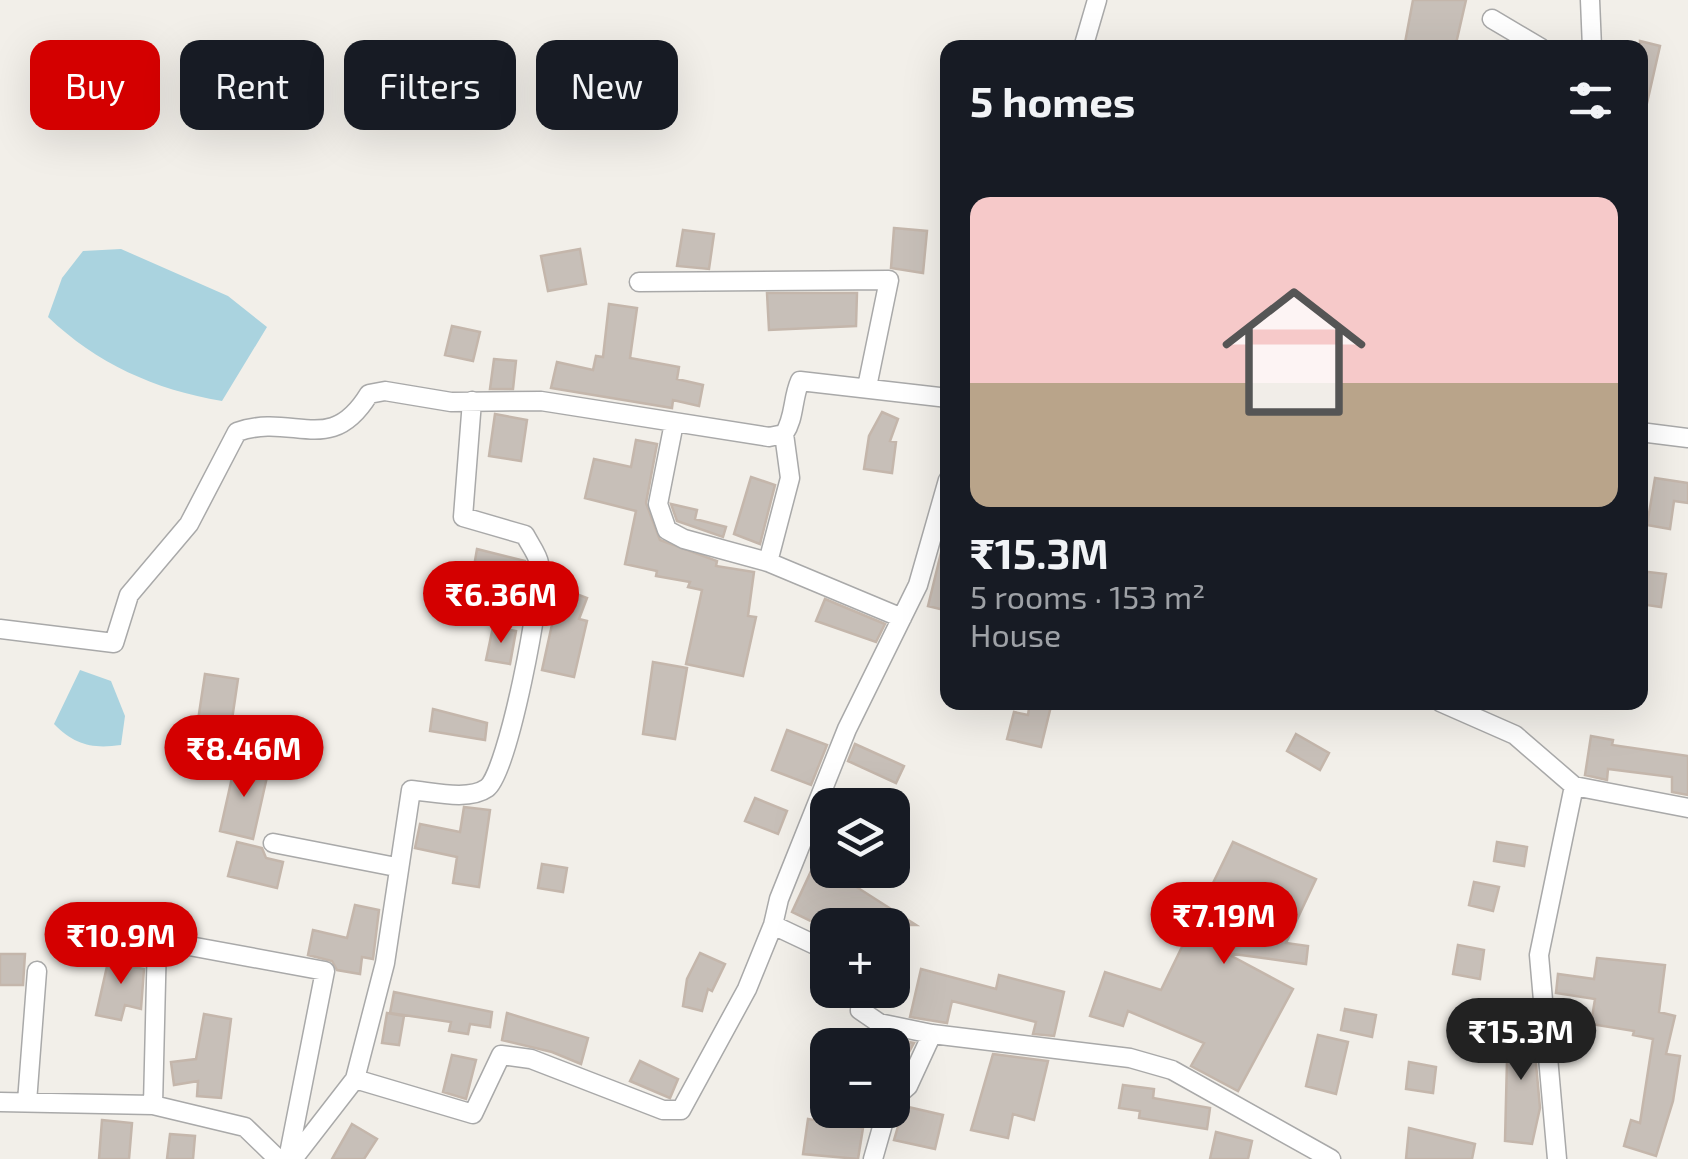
<!DOCTYPE html>
<meta charset="utf-8">
<style>
body{margin:0;font-family:"Exo 2",sans-serif;background:#242831;color:#f1f3f6;height:100vh;display:flex;flex-direction:column;font-size:38px;white-space:nowrap}
*{box-sizing:border-box;margin:0}
p{font-size:32px;color:#9ea1a6}
.icon{flex:none;width:55px;height:55px;fill:none;stroke:currentColor;stroke-width:2;stroke-linecap:round;stroke-linejoin:round}
.map{position:relative;flex:1;overflow:hidden}
.side{position:absolute;left:940px;top:40px;width:708px;height:670px;display:flex;flex-direction:column;background:#171b24;border-radius:20px;box-shadow:0 10px 40px #0002}
.side>*{flex:none}
.guide{position:absolute;left:30px;top:40px;width:760px;height:90px;display:flex;gap:20px}
.controls{position:absolute;left:810px;top:788px;display:grid;gap:20px}
.controls a{display:grid;place-items:center;width:100px;height:100px;border-radius:20px;background:#171b24;box-shadow:0 10px 40px #0002;font-size:50px}
.price{position:absolute;translate:-50% -85px;padding:0 22px;border-radius:35px;background:#d40000;color:#fff;font-size:32px;line-height:65px;filter:drop-shadow(0 2px 5px #0008)}
.price::after{content:'';position:absolute;left:50%;top:60px;width:30px;height:22px;margin-left:-15px;background:inherit;clip-path:polygon(0 0,100% 0,50% 100%)}
.price.current{background:#222;color:#fff}
ul{padding:0;list-style:none}
li{display:grid;align-content:center;gap:20px;height:530px;padding:0 30px}
li+li{border-top:2px solid #363941}
li span{display:grid;place-items:center;height:310px;border-radius:20px;color:#555}
li>.icon{margin-inline-start:auto}
span .icon{width:180px;height:180px;fill:#fffc;stroke-width:1}
li b{font-size:42px}
h2{display:flex;justify-content:space-between;align-items:center;height:120px;padding:0 30px;font-size:42px}
.tag{padding:0 35px;border-radius:20px;background:#171b24;box-shadow:0 10px 40px #0002;font-size:35px;line-height:90px}
.tag.current{background:#d40000;color:#fff}
.map>svg:first-child{display:block}
.water{fill:#aad3df}
.building{fill:#c7bfb8;stroke:#c4b6ab;stroke-width:2.5}
.lines{fill:none;stroke-linecap:round;stroke-linejoin:round}
.minor-casing{stroke:#a9a9a9;stroke-width:21}
.minor{stroke:#fff;stroke-width:18}
</style>
<div class="map">
<svg width="1688" height="1159" viewBox="0 0 1688 1159">
<rect width="100%" height="100%" fill="#f2efe9"/>
<path class="water" d="M121 249 228 296 267 327 222 401C155 390 96 363 48 317L62 278 83 251Z
M80 670 111 681 125 716 121 745C92 749 75 745 54 724Z"/>
<path class="building" d="M1413 0H1466L1455 48H1404Z
M1640 41 1660 46 1647 103 1640 102Z
M894 228 927 231 923 273 891 268Z
M683 230 714 234 709 269 677 266Z
M580 249 586 284 548 291 541 256Z
M767 293H857L856 326 769 330Z
M609 304 637 308 630 358 679 367 677 379 703 385 699 406 673 400 672 408 551 388 557 362 593 370 596 356 603 357Z
M452 326 480 332 473 361 445 355Z
M494 359 516 361 513 389H490Z
M882 412 898 419 890 441 896 442 892 473 864 469 869 436Z
M495 414 527 420 521 461 489 456Z
M636 440 657 444 646 503 660 540 717 561 716 566 754 572 748 616 756 617 743 676 686 664 702 590 688 587 690 582 656 576 657 571 625 564 636 511 585 498 594 459 631 467Z
M751 477 775 485 760 544 734 534Z
M1655 478 1688 483V503L1674 501 1670 529 1647 525Z
M671 504 697 510 695 519 726 527 723 537 677 521Z
M477 549 525 561V578L500 574 498 588 471 584Z
M941 553 948 554V611L928 606Z
M1640 571 1666 574 1661 607 1640 604Z
M560 588 587 598 579 619 587 621 574 677 542 670Z
M825 599 885 624 876 642 816 621Z
M493 627 516 631 510 664 486 660Z
M653 662 687 668 675 739 643 734Z
M205 674 238 679 230 733 197 727Z
M1030 702H1052L1041 747 1007 739 1014 712 1028 715Z
M433 709 487 723 485 740 430 731Z
M787 730 827 745 811 785 772 770Z
M1296 734 1329 753 1320 770 1287 751Z
M1591 736 1613 740 1612 745 1688 756V795L1672 792V777L1608 769 1607 780 1585 775Z
M855 744 904 766 896 783 848 761Z
M236 760 269 768 253 839 220 831Z
M755 798 787 811 778 834 745 821Z
M464 807 490 810 479 887 453 883 457 857 415 848 420 824 460 832Z
M237 842 262 848 266 858 283 862 277 888 228 876Z
M1233 842 1316 879 1286 943 1308 946 1306 964 1226 953 1293 989 1238 1091 1191 1066 1204 1043 1128 1011 1123 1026 1090 1016 1105 972 1161 990Z
M1497 842 1527 847 1524 866 1494 861Z
M542 864 567 868 563 892 538 888Z
M813 867 855 886 916 925H845L825 912 819 925 792 912Z
M1474 882 1499 887 1493 911 1469 905Z
M355 905 379 910 373 959 362 957 360 974 337 970 332 961 308 955 313 930 347 938Z
M1458 945 1484 950 1480 979 1453 974Z
M110 953 135 958 133 967 144 969 141 1009 125 1005 121 1020 96 1015Z
M700 953 725 964 712 991 708 989 702 1011 683 1006 687 979Z
M0 954H25L23 985H0Z
M1597 958 1665 965 1659 1012 1675 1016 1666 1054 1680 1056 1673 1101 1656 1156 1624 1146 1631 1120 1640 1123 1653 1039 1633 1035 1634 1031 1591 1024 1595 999 1556 993 1558 974 1594 979Z
M921 969 996 989 999 975 1064 992 1054 1036 1033 1034 1036 1022 952 1001 947 1023 910 1017Z
M394 992 492 1012 490 1027 470 1024 468 1034 449 1031 451 1022 390 1013Z
M1345 1009 1376 1015 1372 1037 1341 1030Z
M387 1013 404 1016 399 1045 382 1043Z
M507 1013 588 1038 581 1064 552 1052 502 1040Z
M204 1014 231 1019 221 1098 197 1096 198 1081 174 1085 171 1062 196 1059Z
M1508 1019H1532L1540 1108 1532 1144 1505 1141Z
M1318 1035 1348 1042 1336 1094 1306 1086Z
M892 1039 914 1043 892 1083Z
M993 1054 1048 1061 1034 1120 1013 1114 1008 1138 971 1130Z
M452 1055 476 1060 466 1099 443 1092Z
M640 1061 678 1079 670 1098 630 1081Z
M1409 1062 1436 1067 1433 1093 1406 1089Z
M1123 1085 1154 1089 1153 1098 1210 1108 1207 1129 1139 1118 1140 1111 1119 1108Z
M904 1106 943 1115 935 1149 894 1140Z
M808 1119 863 1128 858 1159 803 1154Z
M102 1120 132 1123 129 1159H99Z
M352 1124 377 1139 364 1159H332Z
M1409 1128 1475 1144 1472 1159H1406Z
M1216 1132 1252 1141 1248 1159H1210Z
M170 1134 195 1136 193 1159H167Z"/>
<g class="lines">
<defs>
<path id="minor" d="M1590 0 1592 48
M1492 19 1541 48
M1083 48 1097 0
M639 282 889 280 867 387
M674 423 658 504 667 530 684 539 768 562 902 618
M1640 432 1688 438
M768 562 790 478 784 434
M0 629 114 643 129 595 189 524 237 432C294 412 330 458 369 394L385 391 451 402 541 401 769 437 784 434C795 418 792 399 800 381L948 398
M1440 702 1515 735 1574 786 1688 808
M273 843 396 867
M828 951 773 925 779 899 847 729 918 585 948 480
M864 990 860 1010 879 1023 932 1034 1130 1058 1172 1070 1331 1159
M355 1079 473 1114 501 1055 531 1059 663 1110H681L747 989 773 925
M892 1100 908 1086 932 1034
M0 1102 153 1105 245 1127 278 1159
M27 1102 37 971
M153 1105 157 940 325 971 288 1159
M293 1159 355 1079 385 963 411 790C433 792 469 801 487 788 508 773 543 591 539 563 538 555 529 543 525 535L463 517 472 401
M873 1159 887 1110
M1557 1159 1539 955 1574 786"/>
</defs>
<use href="#minor" class="minor-casing"/>
<use href="#minor" class="minor"/>
</g>
</svg>
<div class="controls">
<a><svg class="icon" aria-label="layers" viewBox="0 0 24 24"><path d="M12 4l9 5-9 5-9-5zM3 14l9 5 9-5"/></svg></a>
<a>+</a>
<a>−</a>
</div>
<b class="price" style="left:501px;top:646px">₹6.36M</b>
<b class="price" style="left:244px;top:800px">₹8.46M</b>
<b class="price" style="left:1224px;top:967px">₹7.19M</b>
<b class="price" style="left:121px;top:987px">₹10.9M</b>
<b class="price current" style="left:1521px;top:1083px">₹15.3M</b>
<div class="guide">
<a class="tag current">Buy</a>
<a class="tag">Rent</a>
<a class="tag">Filters</a>
<a class="tag">New</a>
</div>
<section class="side">
<h2>5 homes<svg class="icon" aria-label="filters" viewBox="0 0 24 24"><path d="M4 7h16M4 17h16"/><circle cx="9" cy="7" r="2"/><circle cx="15" cy="17" r="2"/></svg></h2>
<ul>
<li><span style="background:linear-gradient(#f6c9c9 60%,#b9a48a 0)"><svg class="icon" aria-label="home" viewBox="0 0 24 24"><path d="M3 11l9-7 9 7M6 9v11h12V9"/></svg></span><div><b>₹15.3M</b><p>5 rooms · 153 m²</p><p>House</p></div></li>
</ul>
</section>
</div>
